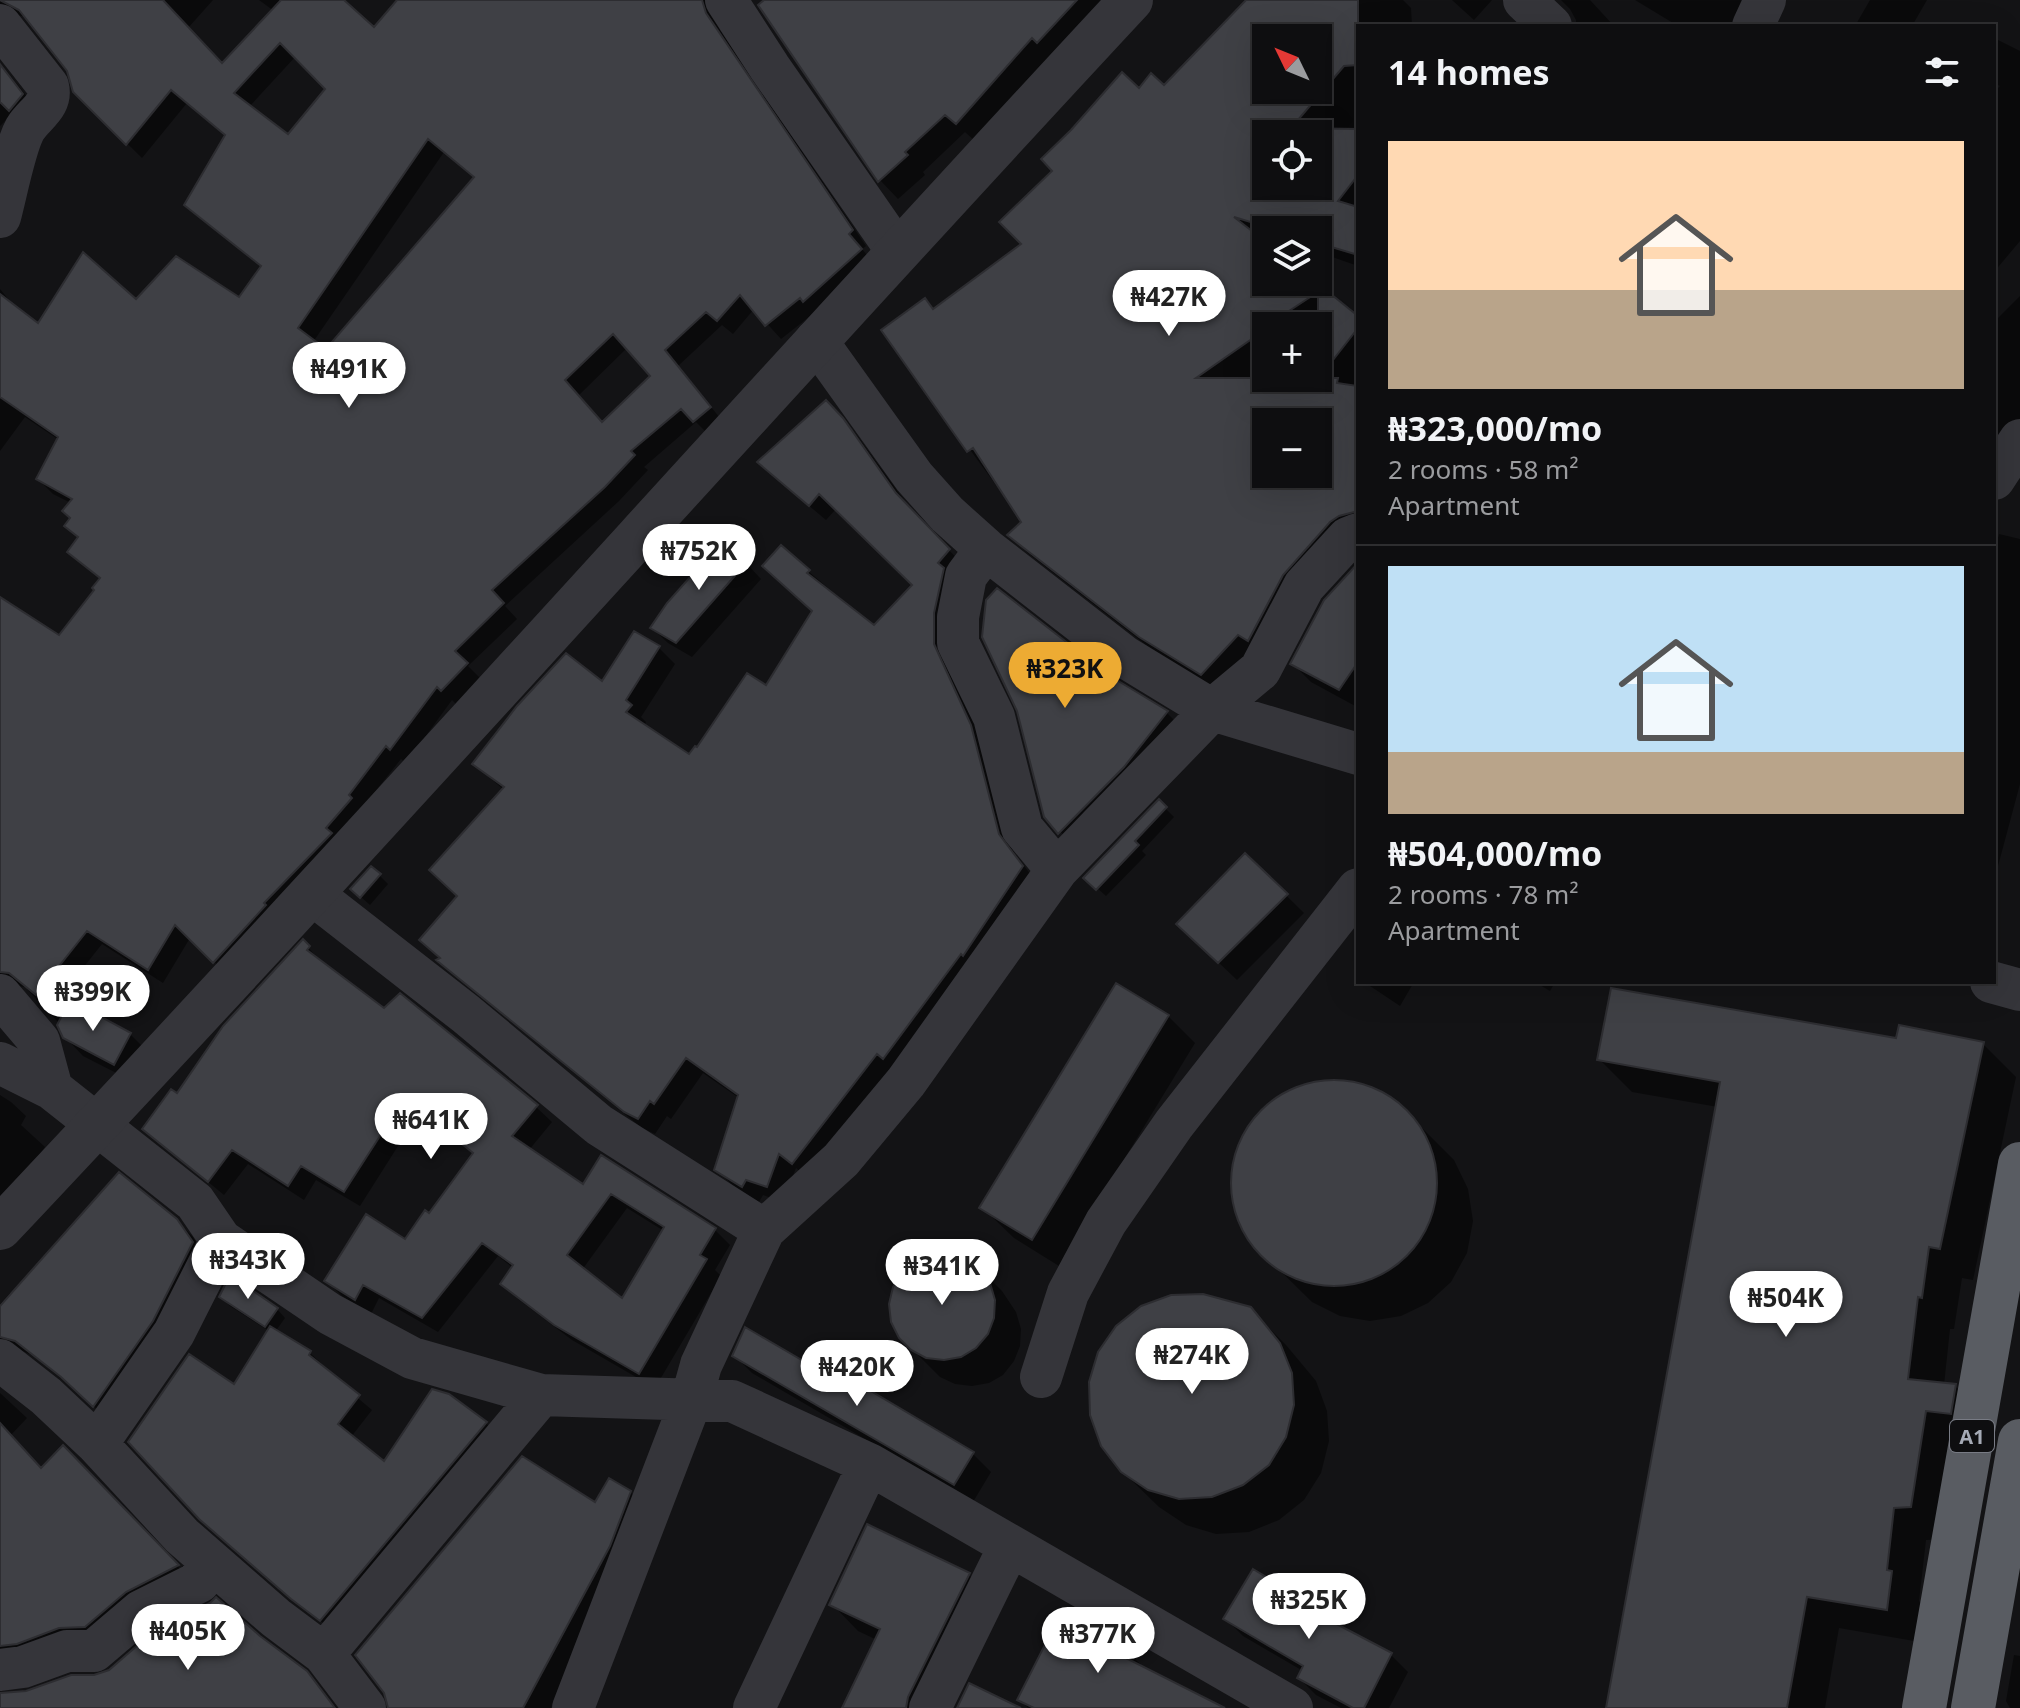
<!DOCTYPE html>
<meta charset="utf-8">
<style>
body{margin:0;font-family:"Noto Sans",sans-serif;background:#1c1c1e;color:#f1f3f6;height:100vh;display:flex;flex-direction:column;font-size:30px;white-space:nowrap}
*{box-sizing:border-box;margin:0}
p{font-size:26px;color:#9b9c9f}
.icon{flex:none;width:44px;height:44px;fill:none;stroke:currentColor;stroke-width:2;stroke-linecap:round;stroke-linejoin:round}
.map{position:relative;flex:1;overflow:hidden}
.panel{position:absolute;left:1356px;top:24px;width:640px;height:960px;display:flex;flex-direction:column;background:#0e0e10;border-radius:0px;box-shadow:0 8px 32px #0002,0 0 0 2px #2e2e30}
.panel>*{flex:none}
.needle{width:52px;rotate:313deg}
.tools{position:absolute;left:1252px;top:24px;display:grid;gap:16px}
.tools a{display:grid;place-items:center;width:80px;height:80px;border-radius:0px;background:#0e0e10;box-shadow:0 8px 32px #0002,0 0 0 2px #2e2e30;font-size:40px}
.price{position:absolute;translate:-50% -68px;padding:0 18px;border-radius:28px;background:#fff;color:#222;font-size:26px;line-height:52px;filter:drop-shadow(0 2px 4px #0008)}
.price::after{content:'';position:absolute;left:50%;top:48px;width:24px;height:18px;margin-left:-12px;background:inherit;clip-path:polygon(0 0,100% 0,50% 100%)}
.price.selected{background:#edab33;color:#111}
ul{padding:0;list-style:none}
li{display:grid;align-content:center;gap:16px;height:424px;padding:0 32px}
li+li{border-top:2px solid #2e2e30}
li span{display:grid;place-items:center;height:248px;border-radius:0px;color:#555}
li>.icon{margin-inline-start:auto}
span .icon{width:144px;height:144px;fill:#fffc;stroke-width:1}
li b{font-size:34px}
h2{display:flex;justify-content:space-between;align-items:center;height:96px;padding:0 32px;font-size:34px}
.map>svg:first-child{display:block}
.shadow{fill:#0007;fill-rule:evenodd}
.building{fill:#3f4045;stroke:#2d2d31;stroke-width:2;fill-rule:evenodd}
.lines{fill:none;stroke-linecap:round;stroke-linejoin:round}
.minor{stroke:#35353a;stroke-width:42}
.tertiary{stroke:#35353a;stroke-width:44}
.trunk{stroke:#595c62;stroke-width:44}
.labels{text-anchor:middle;dominant-baseline:central;stroke-width:6;stroke-linejoin:round;paint-order:stroke}
.shield{fill:#0e0e10;stroke:#787b84;stroke-width:2}
.shield-label{font-size:20px;font-weight:bold;fill:#a5aab5}
</style>
<div class="map">
<svg width="2020" height="1708" viewBox="0 0 2020 1708">
<rect width="100%" height="100%" fill="#131315"/>
<path class="shadow" d="M0 0H213L188 28 223 66 274 11 259 0H341L374 30 400 0H716V16L720 30 866 246 862 249 875 265 781 339 754 309 733 334 722 325 678 366 724 423 709 435 696 422 644 467 648 470 619 501 505 606 517 619 468 666 481 679 456 704 452 700 406 763 401 759 229 976 190 938 163 983 102 944 63 993 74 1004 130 1034 148 1052 132 1081 83 1056 65 1037 60 1024 25 987 10 985 0 991V628L60 637 97 590 101 579 70 552 80 539 72 519 71 503 53 494 38 479 59 440 25 417 0 451V289L18 311 39 326 137 302 240 299 262 268 186 205 226 137 187 103 142 158 74 91 69 70 25 16 11 15 0 20ZM296 56 328 89 288 136 249 107ZM444 152 476 178 326 352 313 342ZM628 347 653 376 603 424 578 396Z
M777 0H1112L976 142 965 132 923 172 925 175 898 199 880 180Z
M1248 0H1403L1411 8 1412 26H1358V266L1318 252V230H1314L1315 186H1318V134H1266V186H1303L1262 236 1252 234 1266 245V282H1313L1358 318V534L1220 692 1159 655 1029 554 1011 536 1023 522 883 331 924 300 934 310 1024 245 1139 90 1164 88ZM1266 38H1318V90H1266ZM1266 326H1318V378H1266ZM1266 422H1318V474H1266Z
M1452 0H1492L1474 20Z
M1561 0H1590L1614 26H1576V20L1570 9Z
M1635 0H1761L1749 26H1678Z
M1870 0H1927L1912 26H1855Z
M1994 38 2020 51V241L1994 272V92L2000 86 1994 83Z
M0 63 37 109 13 113 0 126Z
M2020 296V439L1994 449V322Z
M842 418 858 437 912 511 965 567 987 743 1014 853 1038 884 809 1179 796 1168 783 1202 763 1195 759 1202 733 1186 717 1169 739 1098 703 1073 671 1119 667 1116 655 1134 642 1128 455 976 439 961 459 896 504 790 474 764 659 648 675 664 641 717 646 722 644 726 690 757 766 688 814 612 780 582 808 571 875 628 915 585 836 509 826 520 776 478Z
M1999 534 2020 539V784L1994 881V553Z
M746 563 761 579 692 657 668 643 652 628Z
M1358 566V706L1357 707 1311 682 1293 664Z
M1109 678 1167 713 1189 735 1082 855 1046 816Z
M1159 802 1174 817 1142 851 1146 855 1106 896 1086 878Z
M1246 856 1304 913 1237 980 1196 941Z
M379 875 388 884 370 905 361 897Z
M303 942 323 964 384 1010 536 1107 552 1122 529 1150 583 1187 601 1157 715 1230 730 1245 715 1270 721 1276 655 1388 572 1340 518 1299 503 1284 513 1268 498 1256 438 1332 379 1298 371 1314 342 1296 327 1281 406 1241 430 1216 474 1155 426 1116 410 1139 405 1135 360 1206 316 1180 304 1200 248 1164 224 1195 144 1129 177 1096ZM627 1208 664 1231 622 1301 582 1270Z
M1364 982H1414L1400 1006Z
M1535 982H1555L1550 991Z
M1168 1016 1195 1043 1059 1266 1014 1238 986 1211Z
M1897 1040 1983 1044 2016 1077 1973 1280 1962 1278 1954 1329H1950L1944 1385 1955 1386 1988 1419 1944 1539 1926 1540 1919 1601 1924 1606 1920 1642 1839 1628 1825 1708H1608L1718 1107 1632 1092 1599 1059Z
M1333 1081 1365 1085 1394 1100 1454 1160 1468 1189 1473 1221 1467 1253 1451 1282 1428 1303 1401 1316 1370 1321 1340 1316 1312 1302 1253 1244 1239 1217 1233 1187 1237 1156 1250 1126 1272 1103 1301 1087Z
M0 1095 11 1102 26 1116 21 1125 45 1147 0 1209Z
M176 1220 192 1236 207 1258 109 1420 78 1392 32 1355 20 1350 0 1357V1304L10 1293 12 1295Z
M974 1263 1002 1291 1016 1312 1021 1329 1020 1346 1014 1361 1003 1375 989 1383 972 1386 955 1384 940 1377 900 1337Z
M221 1297 277 1309 285 1318 275 1332 310 1353 324 1366 322 1368 372 1410 351 1437 384 1464 448 1395 486 1423 499 1437 335 1633 215 1532 234 1387 269 1331 230 1306Z
M1250 1309 1286 1345 1316 1381 1327 1411 1329 1441 1321 1473 1304 1500 1279 1520 1249 1532 1216 1534 1186 1525 1159 1507 1122 1471Z
M734 1355 848 1390 973 1454 991 1472 973 1502 752 1373Z
M0 1393 27 1418 10 1436 42 1470 63 1448 192 1581 100 1641 0 1660Z
M630 1492 648 1511 627 1564 551 1708H390L595 1505Z
M968 1574 995 1601 942 1708H855L877 1640 858 1631 832 1604Z
M1308 1604 1324 1620 1391 1655 1408 1672 1389 1708H1341L1316 1695 1299 1678 1303 1671 1243 1636 1226 1619Z
M1063 1614 1117 1641 1143 1667 1209 1708H1028L1020 1699Z
M259 1638 306 1673 337 1708H0V1694L26 1693Z
M2014 1655 2020 1656V1708H2010L2006 1701Z"/>
<path class="building" d="M0 0H163L222 63 281 0H344L374 27 397 0H702L706 13 853 230 849 234 862 249 803 302 800 298 765 326 740 295 717 321 706 312 665 350 711 407 693 422 681 409 631 451 635 455 605 487 492 590 504 603 455 651 468 663 441 691 437 687 390 750 386 746 349 795 352 798 326 828 332 833 264 903 266 905 213 963 175 925 148 970 87 931 36 995 9 973 0 972V597L59 635 94 590 92 588 100 578 67 552 78 537 64 526 70 518 62 511 72 499 36 479 58 437 0 397V294L38 323 83 252 136 299 176 256 239 297 261 266 184 205 225 135 171 90 126 145 73 92 67 71 19 10ZM280 43 325 89 288 134 234 93ZM428 139 474 177 326 349 298 328ZM613 334 650 376 602 422 565 380Z
M764 0H1077L1037 43 1032 38 956 124 945 115 905 152 908 155 878 182 758 5Z
M1246 0H1358V65L1344 66 1291 128 1358 129V175L1338 201 1358 207V255L1318 243V230H1277L1234 217 1266 242V282H1316L1358 316V328L1319 378H1338L1337 383 1358 386V511L1339 516 1330 522 1283 575 1248 641 1238 635 1201 675 1139 637 1007 535 1021 522 973 448 967 452 881 330 925 298 933 309 1021 244 999 222 1052 171 1041 159 1071 130 1122 72 1139 88 1151 73 1164 85ZM1266 38H1318V90H1266ZM1266 134H1318V186H1266ZM1318 292V378H1196L1266 329V326ZM1266 422H1318V474H1266Z
M0 64 23 94 9 111 0 102Z
M826 400 843 418 896 493 950 549 938 563 944 568 934 613V644L971 725 999 834 1023 866 963 956 961 954 883 1059 877 1054 792 1164 779 1154 767 1187 746 1180 742 1187 714 1170 738 1095 686 1058 654 1104 650 1101 638 1119 624 1112 436 960 440 958 419 940 457 896 429 870 504 787 472 764 517 706 566 653 602 681 634 631 660 646 626 700 632 705 626 712 689 754 695 746 697 747 747 673 766 685 812 611 762 566 781 545 810 570 807 573 874 625 912 585 819 494 809 506 757 462Z
M723 540 747 562 676 643 650 628 667 603Z
M1358 563V662L1339 690 1290 664 1324 600Z
M997 588 1110 676 1168 711 1124 767 1058 834 1044 817 1017 711 982 637 986 600Z
M1159 799 1167 807 1135 841 1139 845 1096 890 1083 878Z
M1245 853 1288 894 1218 963 1176 924Z
M371 866 381 874 360 898 350 889Z
M303 939 310 946 307 950 384 1008 400 993 538 1105 512 1136 583 1184 601 1155 716 1228 700 1255 707 1259 639 1374 554 1325 500 1284 513 1265 482 1243 422 1318 363 1285 355 1300 324 1281 366 1214 405 1239 425 1210 429 1213 473 1153 410 1102 394 1125 389 1122 344 1192 301 1166 288 1186 232 1150 208 1182 142 1129 171 1089 177 1093 223 1026ZM611 1194 664 1227 622 1298 567 1255Z
M1116 983 1169 1015 1032 1240 979 1208Z
M1611 988 1896 1038 1899 1025 1984 1042 1940 1249 1929 1247 1922 1298 1918 1297 1908 1379 1956 1384 1951 1414 1926 1411 1911 1507 1894 1508 1887 1570 1892 1571 1887 1610 1807 1597 1787 1708H1606L1720 1082 1597 1060Z
M70 1000 131 1033 114 1065 63 1038 57 1025Z
M1231 1183a103 103 0 1 1 206 0a103 103 0 1 1-206 0Z
M119 1172 177 1219 193 1242 153 1321 93 1407 61 1377 15 1341 0 1337V1306Z
M949 1254 975 1262 990 1283 995 1300 994 1318 988 1334 976 1348 961 1357 944 1360 926 1358 911 1350 899 1338 891 1322 889 1304 893 1287 901 1273 915 1261 931 1255Z
M230 1275 278 1308 265 1327 219 1297Z
M1203 1294 1251 1307 1280 1343 1292 1373 1294 1405 1286 1437 1269 1465 1243 1485 1212 1497 1179 1499 1148 1490 1121 1472 1101 1446 1090 1415 1089 1382 1098 1352 1116 1326 1141 1306 1171 1295Z
M270 1326 311 1351 309 1355 360 1395 338 1424 384 1461 432 1389 449 1394 487 1422 320 1621 291 1599 199 1519 128 1442 189 1354 234 1384Z
M745 1327 848 1387 852 1380 974 1452 954 1485 732 1356Z
M0 1423 41 1468 63 1445 179 1565 126 1592 85 1627 59 1628 17 1644 0 1646Z
M522 1456 595 1502 609 1478 631 1491 610 1546 523 1708H388L384 1693 355 1655Z
M867 1524 970 1573 908 1697 906 1708H842L880 1629 829 1605Z
M1253 1569 1309 1603 1306 1608 1392 1653 1364 1708H1353L1297 1678 1303 1666 1223 1619Z
M216 1597 260 1636 307 1671 335 1708H0V1693L26 1691 71 1675H94L109 1670 154 1631 210 1603Z
M1062 1611 1118 1639 1112 1651 1225 1708H1034L1017 1700Z
M969 1683 1021 1708H957Z"/>
<g class="lines">
<path class="minor" d="M726 0 770 68 897 251
M1524 0 1551 26
M0 25 48 86C53 106 34 114 25 129 15 147 6 195 0 217
M1753 26 1765 0
M816 340 914 477 947 514 986 549 1125 657 1212 710 1260 670 1304 586 1348 538 1358 534
M1994 479 2020 440
M986 549 966 576 958 617V643L994 717 1022 828 1057 870
M312 894 466 1014 599 1125 764 1230
M1991 982 2020 990
M0 995 39 1041 52 1089
M0 1063 52 1089 195 1202 221 1240 330 1314 412 1358 541 1395 732 1401 869 1464 1292 1708
M0 1360 46 1396 97 1444 182 1536 276 1618 324 1654 365 1708
M1041 1377 1068 1293 1106 1222 1174 1124 1358 889
M97 1444 174 1333 221 1240
M324 1654 541 1395
M0 1670 23 1667 67 1651H94L141 1611 199 1582 209 1560
M573 1708 691 1401 701 1365 764 1230 841 1160 906 1082 1057 870 1212 710 1358 754
M754 1708 869 1464
M930 1708 1009 1547"/>
<path class="tertiary" d="M0 1228C382 823 752 407 1131 0"/>
<path class="trunk" d="M1924 1708 2020 1164
M1973 1708 2020 1441"/>
</g>
<g class="labels">
<rect class="shield" x="1950" y="1420" width="44" height="32" rx="6"/>
<g class="shield-label">
<text x="1972" y="1436">A1</text>
</g>
</g>
</svg>
<div class="tools">
<a><svg class="needle" viewBox="-14 -14 28 28"><path d="M0-13l5 13h-10z" fill="#e53935"/><path d="M0 13l5-13h-10z" fill="#9b9c9f"/></svg></a>
<a><svg class="icon" aria-label="locate" viewBox="0 0 24 24"><circle cx="12" cy="12" r="6"/><path d="M12 2v4M12 18v4M2 12h4M18 12h4"/></svg></a>
<a><svg class="icon" aria-label="layers" viewBox="0 0 24 24"><path d="M12 4l9 5-9 5-9-5zM3 14l9 5 9-5"/></svg></a>
<a>+</a>
<a>−</a>
</div>
<b class="price" style="left:1169px;top:338px">₦427K</b>
<b class="price" style="left:349px;top:410px">₦491K</b>
<b class="price" style="left:699px;top:592px">₦752K</b>
<b class="price selected" style="left:1065px;top:710px">₦323K</b>
<b class="price" style="left:93px;top:1033px">₦399K</b>
<b class="price" style="left:431px;top:1161px">₦641K</b>
<b class="price" style="left:248px;top:1301px">₦343K</b>
<b class="price" style="left:942px;top:1307px">₦341K</b>
<b class="price" style="left:1786px;top:1339px">₦504K</b>
<b class="price" style="left:1192px;top:1396px">₦274K</b>
<b class="price" style="left:857px;top:1408px">₦420K</b>
<b class="price" style="left:1309px;top:1641px">₦325K</b>
<b class="price" style="left:188px;top:1672px">₦405K</b>
<b class="price" style="left:1098px;top:1675px">₦377K</b>
<section class="panel">
<h2>14 homes<svg class="icon" aria-label="filters" viewBox="0 0 24 24"><path d="M4 7h16M4 17h16"/><circle cx="9" cy="7" r="2"/><circle cx="15" cy="17" r="2"/></svg></h2>
<ul>
<li><span style="background:linear-gradient(#ffd9b3 60%,#b9a48a 0)"><svg class="icon" aria-label="home" viewBox="0 0 24 24"><path d="M3 11l9-7 9 7M6 9v11h12V9"/></svg></span><div><b>₦323,000/mo</b><p>2 rooms · 58 m²</p><p>Apartment</p></div></li>
<li><span style="background:linear-gradient(#bfe0f5 75%,#b9a48a 0)"><svg class="icon" aria-label="home" viewBox="0 0 24 24"><path d="M3 11l9-7 9 7M6 9v11h12V9"/></svg></span><div><b>₦504,000/mo</b><p>2 rooms · 78 m²</p><p>Apartment</p></div></li>
</ul>
</section>
</div>
